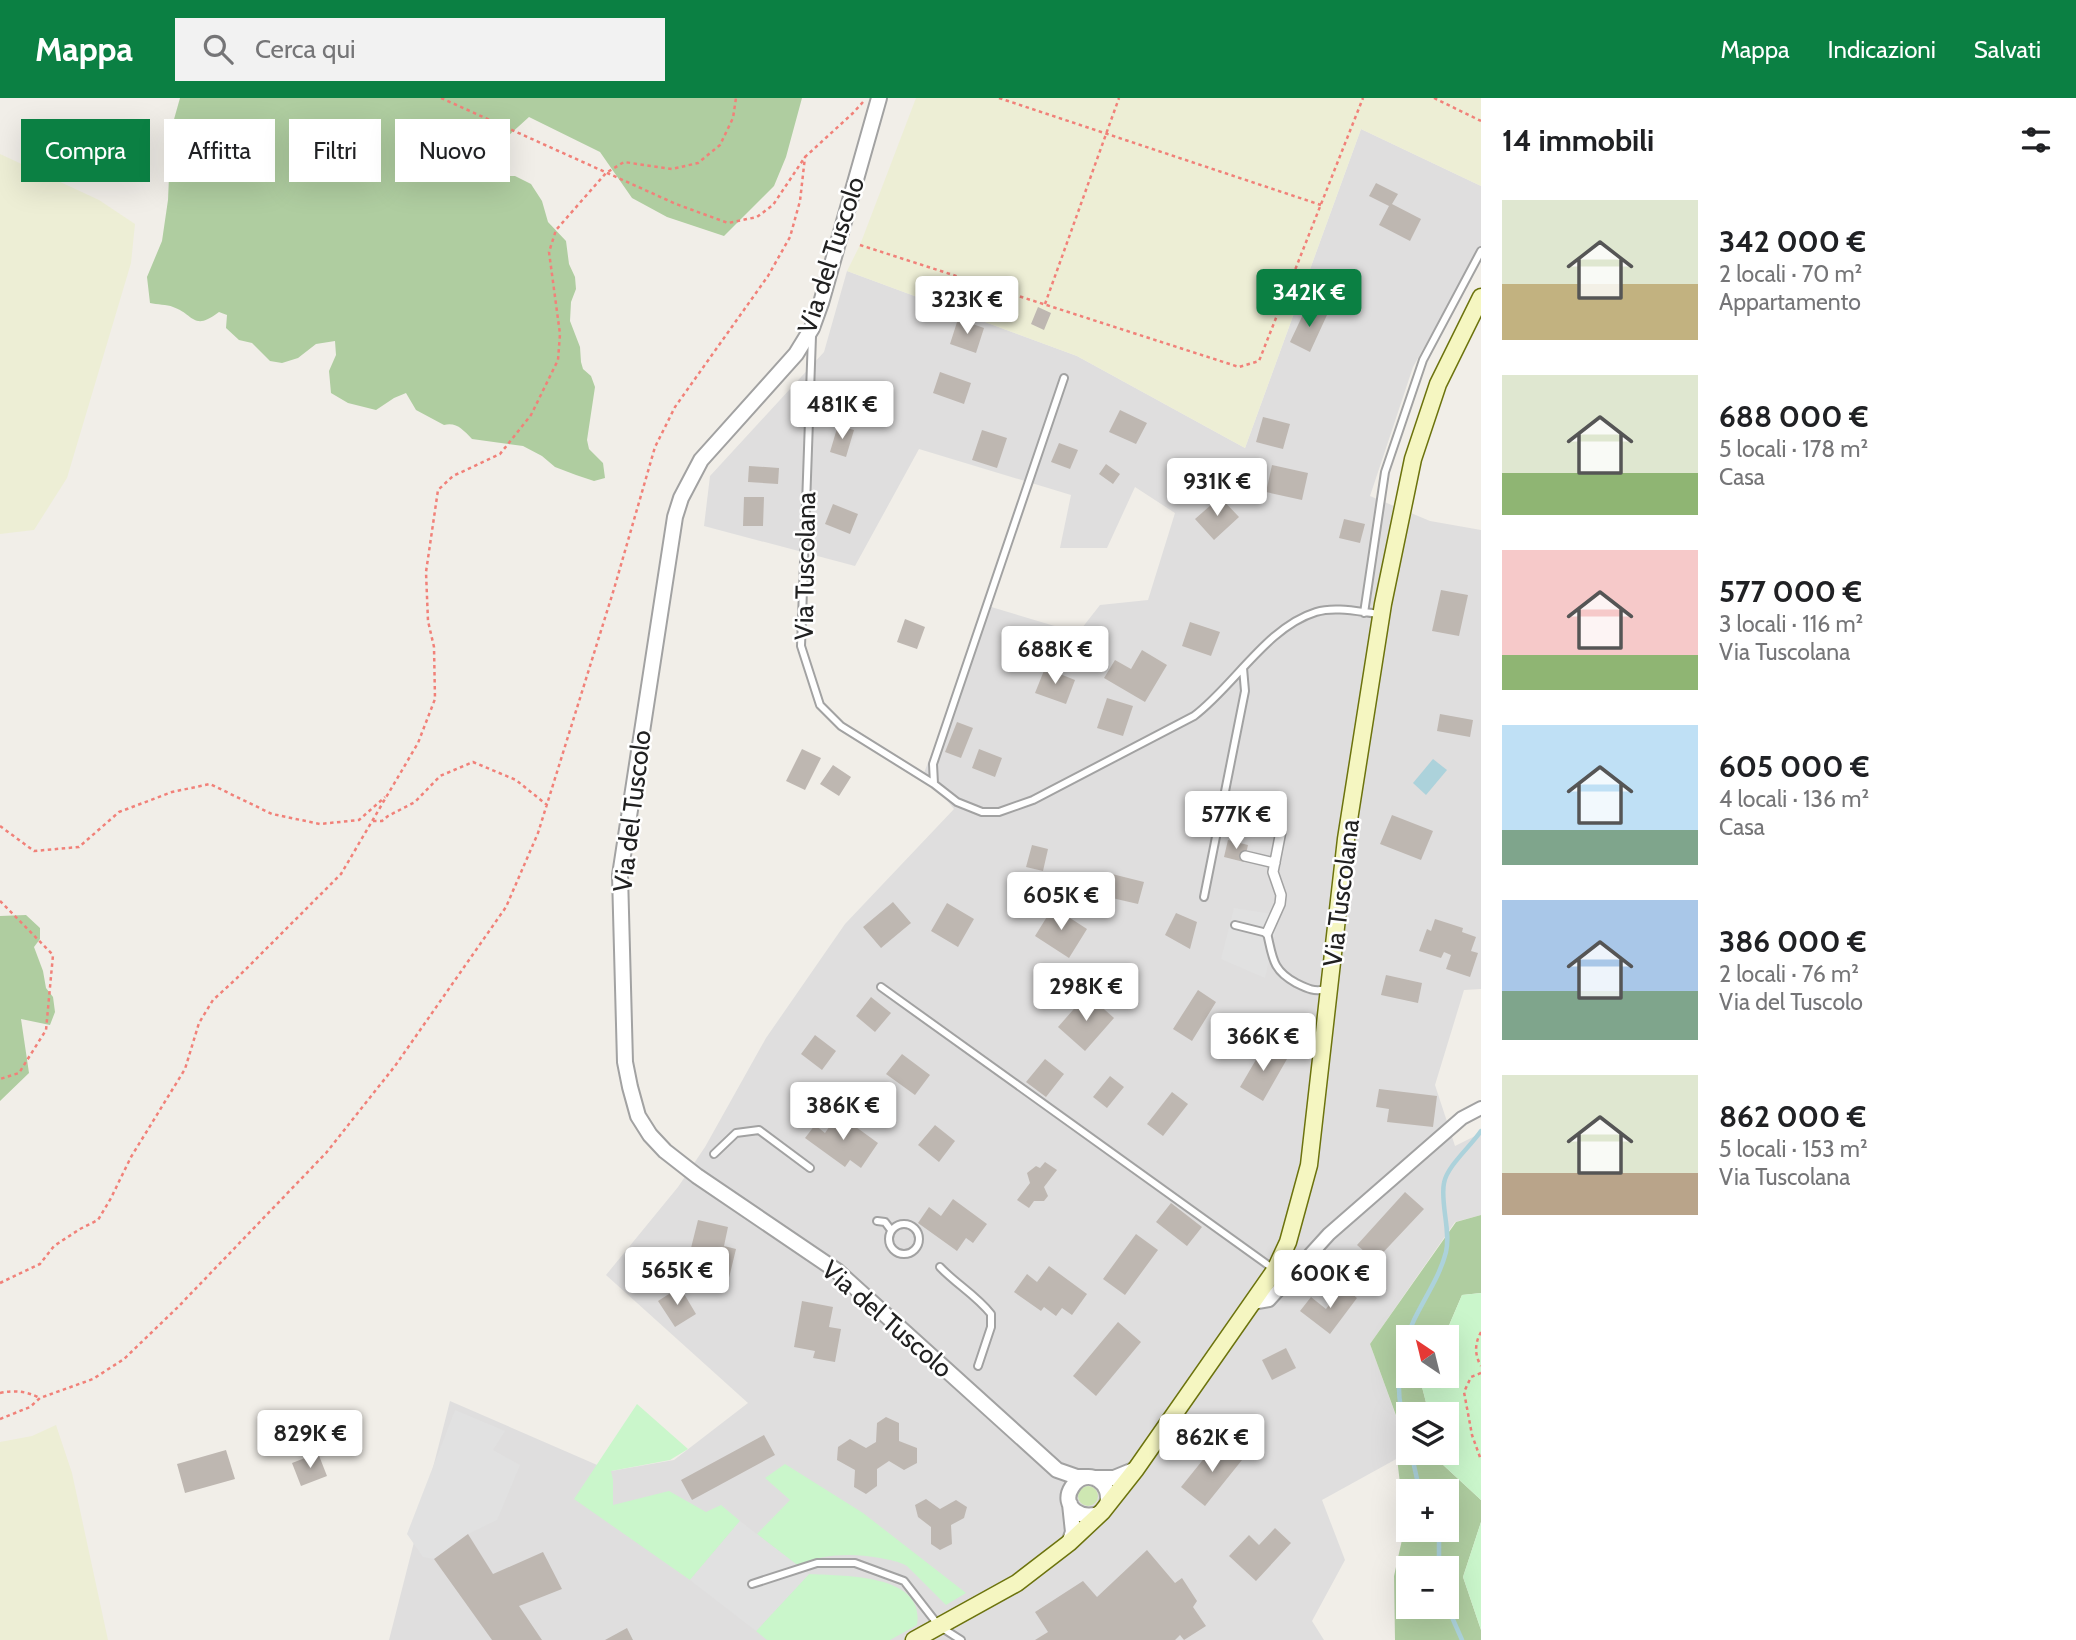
<!DOCTYPE html>
<html lang="it">
<meta charset="utf-8">
<style>
body{margin:0;font-family:Cabin,sans-serif;background:#f2f2f2;color:#202124;height:100vh;display:flex;flex-direction:column;font-size:26px;white-space:nowrap}
*{box-sizing:border-box;margin:0}
p{font-size:23px;color:#757577}
.icon{flex:none;width:38px;height:38px;fill:none;stroke:currentColor;stroke-width:2;stroke-linecap:round;stroke-linejoin:round}
.map{position:relative;flex:1;overflow:hidden}
.panel{display:flex;flex-direction:column;background:#fff;width:595px}
.panel>*{flex:none}
.banner{position:absolute;left:21px;top:21px;width:665px;height:63px;display:flex;gap:14px}
.needle{width:46px;rotate:325deg}
.buttons{position:absolute;left:1396px;top:1227px;display:grid;gap:14px}
.buttons a{display:grid;place-items:center;width:63px;height:63px;border-radius:0px;background:#fff;box-shadow:0 7px 28px #0002;font-size:35px}
.price{position:absolute;translate:-50% -60px;padding:0 16px;border-radius:7px;background:#fff;color:#222;font-size:23px;line-height:46px;filter:drop-shadow(0 2px 4px #0008)}
.price::after{content:'';position:absolute;left:50%;top:42px;width:21px;height:16px;margin-left:-10px;background:inherit;clip-path:polygon(0 0,100% 0,50% 100%)}
.price.on{background:#0b8043;color:#fff}
ul{padding:0;list-style:none}
li{display:flex;align-items:center;gap:21px;height:175px;padding:0 21px}
li span{display:grid;place-items:center;flex:none;width:196px;height:140px;border-radius:0px;color:#555}
li>.icon{margin-inline-start:auto}
span .icon{width:84px;height:84px;fill:#fffc;stroke-width:1}
li b{font-size:30px}
h2{display:flex;justify-content:space-between;align-items:center;height:84px;padding:0 21px;font-size:30px}
.tag{padding:0 24px;border-radius:0px;background:#fff;box-shadow:0 7px 28px #0002;font-size:24px;line-height:63px}
.tag.on{background:#0b8043;color:#fff}
header{display:flex;align-items:center;gap:42px;box-sizing:border-box;height:98px;padding:0 35px;background:#0b8043;color:#fff}
header strong{font-size:33px}
nav{display:flex;gap:38px;margin-inline-start:auto;font-size:24px}
.search{width:490px;height:63px;background:#f2f2f2;display:flex;align-items:center;gap:18px;box-sizing:border-box;padding:0 24px;border-radius:0px;color:#757577;font-size:26px}
main{display:flex;flex:1;min-height:0}
.map>svg:first-child{display:block}
.residential{fill:#dfdede}
.farmland{fill:#edeed5}
.grass{fill:#cee7b2}
.forest{fill:#afcda0;fill-rule:evenodd}
.park{fill:#caf6cb}
.parking{fill:#e1e1e1}
.water{fill:#acd2db}
.lines{fill:none;stroke-linecap:round;stroke-linejoin:round}
.stream{stroke:#acd2db;stroke-width:4.5}
.building{fill:#beb7b1}
.service-casing{stroke:#a2a2a2;stroke-width:10}
.pedestrian-casing{stroke:#a2a2a2;stroke-width:12}
.minor-casing{stroke:#a2a2a2;stroke-width:16}
.tertiary-casing{stroke:#a2a2a2;stroke-width:18}
.secondary-casing{stroke:#6c730d;stroke-width:19}
.path{stroke:#f18179;stroke-width:2.5;stroke-dasharray:3.5 3.5;stroke-linecap:butt}
.service{stroke:#fff;stroke-width:6}
.pedestrian{stroke:#fff;stroke-width:9}
.minor{stroke:#fff;stroke-width:12}
.tertiary{stroke:#fff;stroke-width:14}
.secondary{stroke:#f5f6c1;stroke-width:16}
.labels{text-anchor:middle;dominant-baseline:central;stroke-width:5;stroke-linejoin:round;paint-order:stroke}
.street-label{font-size:26px;fill:#212121;stroke:#fff}
</style>
<header>
<strong>Mappa</strong>
<div class="search"><svg class="icon" aria-label="search" viewBox="0 0 24 24"><circle cx="10" cy="10" r="6"/><path d="M15 15l6 6"/></svg>Cerca qui</div>
<nav><a>Mappa</a><a>Indicazioni</a><a>Salvati</a></nav>
</header>
<main>
<div class="map">
<svg width="1481" height="1542" viewBox="0 0 1481 1542">
<rect width="100%" height="100%" fill="#f1eee8"/>
<path class="residential" d="M1361 31 1481 88V148L1413 269 1370 398 1430 423 1481 432V891L1464 892 1435 987 1455 1048 1481 1035V1117L1455 1124 1370 1246 1409 1354 1322 1402 1345 1462 1312 1523 1324 1542H389L450 1303 611 1373 674 1362 748 1305 606 1177 678 1089 705 1049 766 940 845 826 954 711 924 675 988 508 1078 535 1100 507 1148 502 1175 415 1135 389 1107 450H1060L1071 397 919 351 855 468 704 428 710 378 824 254 847 173 1077 258 1245 350Z"/>
<path class="farmland" d="M916 0H1481V88L1361 31 1245 350 1077 258 847 173 860 147Z
M0 56 99 102 135 126 131 165 67 380 34 432 0 436Z
M56 1327 72 1375 108 1542H0V1344L32 1338Z"/>
<path class="grass" d="M1078 1398a10 10 0 1 1 20 0a10 10 0 1 1-20 0Z"/>
<path class="forest" d="M180 0H802L786 59 774 88 724 138 667 119 632 100 600 54 529 19 485 59 487 78H515L531 86 542 103 548 124 566 143 569 166 575 179 576 191 571 204 570 223 580 249 581 264 583 271 591 278 595 289 587 342 589 351 603 365 605 380 594 383 576 377 555 369 542 358 523 348 472 341C463 332 457 324 444 327L416 312 406 295 394 300 376 312 348 305 331 295 329 273 336 257 335 243 316 246 298 260 282 265 270 263 252 245 239 242 226 230 227 217 219 214C193 234 194 216 173 209 167 206 157 207 150 205L147 179 162 143 168 102 171 32Z
M26 817 40 830V841L34 849 43 873 46 890 53 899 55 914 50 927 21 921 29 975 0 1003V818Z
M1481 1117V1195L1462 1197 1444 1239H1409V1278H1427L1422 1289 1429 1316H1409V1353L1370 1246 1456 1124Z
M1409 1354 1439 1355 1441 1365 1481 1402V1424L1463 1479 1481 1532V1542H1395L1394 1478 1405 1428 1397 1360ZM1409 1393H1447V1432H1409ZM1409 1470H1447V1508H1409Z"/>
<path class="park" d="M1481 1195V1402L1441 1365 1439 1355 1447 1354V1316H1429L1422 1289 1427 1278H1447V1239H1444L1462 1197Z
M637 1306 688 1351 670 1362 611 1373 613 1382V1407L669 1393 706 1414 721 1407 740 1423 690 1482 574 1401Z
M785 1366 863 1415 966 1495 946 1507 907 1468C898 1463 890 1462 880 1460 850 1455 825 1456 797 1467L757 1436 790 1402 765 1380Z
M1481 1424V1532L1463 1479Z
M809 1476C842 1478 926 1475 917 1527L890 1542H767L756 1533Z"/>
<path class="parking" d="M1234 810 1279 817 1265 880 1221 861Z
M455 1312 505 1333 493 1352 520 1367 497 1422 468 1436 434 1461 423 1459 407 1436Z
M740 1423 809 1476 756 1533 690 1482Z"/>
<path class="water" d="M1433 661 1447 672 1426 697 1413 685Z"/>
<g class="lines">
<path class="stream" d="M1409 1346C1396 1302 1393 1264 1414 1222 1425 1199 1440 1178 1446 1154 1451 1133 1440 1105 1444 1085 1447 1068 1471 1048 1481 1033
M1411 1354 1419 1390 1422 1393
M1439 1470V1432
M1447 1508 1462 1542"/>
</g>
<path class="building" d="M1376 85 1398 96 1392 106 1421 121 1410 143 1379 127 1389 108 1369 98Z
M1307 208 1327 217 1310 254 1290 244Z
M1038 209 1051 215 1044 232 1031 226Z
M958 221 984 230 976 255 950 246Z
M940 274 971 285 964 306 933 295Z
M1120 312 1147 325 1136 346 1109 334Z
M1263 319 1290 326 1283 351 1256 344Z
M838 327 854 332 846 359 830 354Z
M982 332 1007 340 997 370 972 362Z
M1059 345 1078 352 1070 371 1051 364Z
M1106 366 1120 376 1113 386 1099 376Z
M1272 367 1308 375 1302 402 1266 394Z
M749 368 779 370 778 386 748 384Z
M744 399H764L763 428H743Z
M1220 399 1239 419 1214 442 1195 421Z
M833 406 858 416 850 436 825 426Z
M1344 421 1365 426 1360 445 1339 440Z
M1441 492 1468 497 1459 538 1432 533Z
M905 521 925 529 917 551 897 544Z
M1190 524 1220 534 1211 558 1182 548Z
M1142 552 1167 567 1145 604 1104 580 1115 562 1131 571Z
M1045 570 1075 582 1066 606 1035 595Z
M1107 600 1133 608 1123 638 1097 630Z
M1440 616 1473 622 1470 639 1437 633Z
M957 624 973 630 961 660 945 654Z
M802 651 821 660 805 692 786 683Z
M979 651 1002 660 995 679 972 670Z
M833 667 851 679 839 698 820 686Z
M1392 717 1433 733 1421 762 1380 746Z
M1228 742 1248 747 1244 764 1224 759Z
M1032 747 1048 751 1043 773 1026 769Z
M1104 774 1144 784 1138 806 1099 797Z
M893 804 911 825 881 850 863 829Z
M947 805 974 821 958 849 931 833Z
M1053 809 1087 831 1069 860 1035 838Z
M1176 815 1197 824 1190 851 1165 837Z
M1435 821 1463 830 1462 834 1476 839 1471 853 1478 855 1470 879 1446 871 1451 857 1444 854 1441 860 1419 853 1427 831 1431 833Z
M1386 877 1422 885 1418 905 1381 897Z
M1198 892 1216 904 1192 943 1173 931Z
M1087 896 1114 920 1085 953 1058 929Z
M871 899 891 915 875 934 856 918Z
M815 937 836 953 822 972 801 956Z
M1264 948 1287 961 1263 1003 1240 989Z
M902 956 930 977 915 997 886 976Z
M1045 961 1064 976 1046 999 1026 984Z
M1110 978 1124 989 1107 1010 1093 999Z
M1379 991 1437 998 1433 1029 1387 1024 1389 1011 1376 1009Z
M1172 994 1188 1006 1163 1038 1147 1026Z
M838 1016 878 1045 861 1070 850 1062 845 1069 805 1040 815 1027 825 1035Z
M935 1027 955 1043 939 1064 918 1047Z
M1045 1064 1057 1072 1044 1089 1048 1098 1044 1103H1034L1029 1110 1017 1102 1030 1085 1027 1075 1036 1068 1040 1070Z
M1405 1094 1424 1111 1375 1163 1357 1147Z
M953 1101 987 1126 973 1145 966 1140 957 1153 918 1125 929 1109 941 1118Z
M1171 1105 1202 1129 1187 1148 1156 1124Z
M698 1122 728 1129 724 1148 736 1151 728 1184 706 1179 708 1171 687 1166Z
M1136 1136 1158 1152 1125 1197 1103 1181Z
M1049 1168 1087 1196 1072 1217 1062 1210 1056 1218 1044 1209 1041 1213 1014 1194 1027 1176 1037 1184Z
M1343 1188 1357 1200 1330 1236 1300 1213 1311 1199 1326 1211Z
M680 1189 696 1216 675 1229 658 1203Z
M802 1203 833 1209 829 1229 841 1231 835 1264 813 1260 815 1253 794 1249Z
M1118 1224 1141 1244 1096 1298 1073 1278Z
M1286 1250 1296 1270 1272 1282 1262 1262Z
M886 1319 899 1325V1343L917 1350V1365L904 1372 889 1363 877 1371V1388L866 1396 854 1389 855 1372 837 1362 838 1349 850 1341 866 1350 876 1344 877 1325Z
M764 1337 775 1357 692 1402 681 1382Z
M1218 1343 1242 1362 1205 1408 1181 1389Z
M226 1352 235 1381 185 1395 177 1366Z
M318 1355 327 1378 301 1388 292 1365Z
M926 1401 940 1411 956 1402 967 1409 964 1420 951 1427 952 1446 940 1452 931 1446V1429L918 1419 915 1407Z
M1275 1430 1291 1445 1256 1483 1229 1458 1249 1437 1259 1447Z
M468 1436 493 1476 543 1454 562 1491 519 1508 542 1542H492L434 1461Z
M1147 1452 1175 1485 1182 1480 1197 1503 1193 1509 1206 1528 1184 1542 1180 1537 1175 1542H1035L1048 1534 1035 1514 1083 1483 1097 1499Z
M627 1530 633 1542H605Z"/>
<g class="lines">
<defs>
<path id="service" d="M812 238 801 548 820 607 841 628 934 686
M1064 280 933 666 934 686 957 704 982 714H999L1033 702 1194 618C1234 588 1267 529 1316 514 1335 508 1360 514 1380 516
M1364 515 1385 374 1423 262 1481 153
M1204 799 1245 593 1243 570
M1235 827 1267 835C1273 860 1272 872 1296 885 1308 891 1314 894 1327 891
M881 889 1275 1172
M714 1056 736 1035 759 1032 810 1070
M877 1123 885 1124 891 1132
M889 1141a15 15 0 1 1 30 0a15 15 0 1 1-30 0Z
M940 1169C956 1186 976 1197 991 1216V1229L978 1268
M752 1486 817 1465H855L904 1483 939 1528 961 1542"/>
<path id="pedestrian" d="M1245 758 1275 765
M1267 835 1280 806 1281 797 1273 774 1281 733"/>
<path id="minor" d="M1252 1205 1269 1202 1329 1136 1462 1020 1481 1010"/>
<path id="tertiary" d="M879 0 821 205 812 230 796 256 701 362 681 400 675 419 620 777 625 964 630 989 638 1018 650 1037 665 1053 697 1078 837 1173 1057 1372 1077 1379H1087
M1094 1380H1114L1136 1371
M1102 1414C1084 1425 1059 1409 1072 1389 1086 1367 1116 1385 1106 1409
M1069 1445 1073 1434 1070 1406"/>
<path id="secondary" d="M914 1542 1017 1485 1069 1445 1102 1414 1136 1371 1275 1172 1288 1144 1309 1067 1346 741 1383 506 1413 361 1438 286 1481 199"/>
</defs>
<use href="#service" class="service-casing"/>
<use href="#pedestrian" class="pedestrian-casing"/>
<use href="#minor" class="minor-casing"/>
<use href="#tertiary" class="tertiary-casing"/>
<use href="#secondary" class="secondary-casing"/>
<path class="path" d="M441 0 676 106 728 125 757 119 773 107 805 59 853 15 863 4
M999 0 1321 107
M1434 0 1481 23
M860 147 1239 269 1259 263 1363 0
M1045 206 1119 0
M373 723H382L388 718 415 704 440 678 473 664 516 682 547 707
M0 728 34 753 79 749 119 714 172 694 210 686 272 716 320 726 359 722 385 699
M0 803 53 857 46 932 19 975 0 981
M0 1185 40 1166 54 1148 80 1131 98 1122 111 1100 131 1059 185 971 199 925 213 902 236 881 341 776 418 645 435 601 434 549 428 523 426 474 438 392 453 378 500 356 531 317 558 262 560 236 549 154 556 132 606 75 624 64 672 71 698 65 720 47 733 20 736 0
M1481 1234C1475 1245 1474 1256 1481 1268
M1481 1275 1471 1279 1464 1294 1472 1337 1481 1362
M0 1295C15 1292 26 1293 40 1300
M0 1321 30 1309 40 1300 93 1281 124 1261 178 1209 326 1055 395 968 506 809 538 735 614 491 655 349 675 309 768 178 790 139 800 103 805 59"/>
<use href="#service" class="service"/>
<use href="#pedestrian" class="pedestrian"/>
<use href="#minor" class="minor"/>
<use href="#tertiary" class="tertiary"/>
<use href="#secondary" class="secondary"/>
</g>
<g class="labels">
<g class="street-label">
<text transform="translate(831 157) rotate(-72)">Via del Tuscolo</text>
<text transform="translate(805 468) rotate(-89)">Via Tuscolana</text>
<text transform="translate(632 713) rotate(-83)">Via del Tuscolo</text>
<text transform="translate(1341 795) rotate(-83)">Via Tuscolana</text>
<text transform="translate(887 1221) rotate(41)">Via del Tuscolo</text>
</g>
</g>
</svg>
<div class="buttons">
<a><svg class="needle" viewBox="-14 -14 28 28"><path d="M0-13l5 13h-10z" fill="#e53935"/><path d="M0 13l5-13h-10z" fill="#757577"/></svg></a>
<a><svg class="icon" aria-label="layers" viewBox="0 0 24 24"><path d="M12 4l9 5-9 5-9-5zM3 14l9 5 9-5"/></svg></a>
<a>+</a>
<a>−</a>
</div>
<b class="price on" style="left:1309px;top:231px">342K €</b>
<b class="price" style="left:967px;top:238px">323K €</b>
<b class="price" style="left:842px;top:343px">481K €</b>
<b class="price" style="left:1217px;top:420px">931K €</b>
<b class="price" style="left:1055px;top:588px">688K €</b>
<b class="price" style="left:1236px;top:753px">577K €</b>
<b class="price" style="left:1061px;top:834px">605K €</b>
<b class="price" style="left:1086px;top:925px">298K €</b>
<b class="price" style="left:1263px;top:975px">366K €</b>
<b class="price" style="left:843px;top:1044px">386K €</b>
<b class="price" style="left:677px;top:1209px">565K €</b>
<b class="price" style="left:1330px;top:1212px">600K €</b>
<b class="price" style="left:310px;top:1372px">829K €</b>
<b class="price" style="left:1212px;top:1376px">862K €</b>
<div class="banner">
<a class="tag on">Compra</a>
<a class="tag">Affitta</a>
<a class="tag">Filtri</a>
<a class="tag">Nuovo</a>
</div>
</div>
<section class="panel">
<h2>14 immobili<svg class="icon" aria-label="filters" viewBox="0 0 24 24"><path d="M4 7h16M4 17h16"/><circle cx="9" cy="7" r="2"/><circle cx="15" cy="17" r="2"/></svg></h2>
<ul>
<li><span style="background:linear-gradient(#dfe7d0 60%,#c2b280 0)"><svg class="icon" aria-label="home" viewBox="0 0 24 24"><path d="M3 11l9-7 9 7M6 9v11h12V9"/></svg></span><div><b>342 000 €</b><p>2 locali · 70 m²</p><p>Appartamento</p></div></li>
<li><span style="background:linear-gradient(#dfe7d0 70%,#8fb573 0)"><svg class="icon" aria-label="home" viewBox="0 0 24 24"><path d="M3 11l9-7 9 7M6 9v11h12V9"/></svg></span><div><b>688 000 €</b><p>5 locali · 178 m²</p><p>Casa</p></div></li>
<li><span style="background:linear-gradient(#f6c9c9 75%,#8fb573 0)"><svg class="icon" aria-label="home" viewBox="0 0 24 24"><path d="M3 11l9-7 9 7M6 9v11h12V9"/></svg></span><div><b>577 000 €</b><p>3 locali · 116 m²</p><p>Via Tuscolana</p></div></li>
<li><span style="background:linear-gradient(#bfe0f5 75%,#7fa58c 0)"><svg class="icon" aria-label="home" viewBox="0 0 24 24"><path d="M3 11l9-7 9 7M6 9v11h12V9"/></svg></span><div><b>605 000 €</b><p>4 locali · 136 m²</p><p>Casa</p></div></li>
<li><span style="background:linear-gradient(#a9c7e8 65%,#7fa58c 0)"><svg class="icon" aria-label="home" viewBox="0 0 24 24"><path d="M3 11l9-7 9 7M6 9v11h12V9"/></svg></span><div><b>386 000 €</b><p>2 locali · 76 m²</p><p>Via del Tuscolo</p></div></li>
<li><span style="background:linear-gradient(#dfe7d0 70%,#b9a48a 0)"><svg class="icon" aria-label="home" viewBox="0 0 24 24"><path d="M3 11l9-7 9 7M6 9v11h12V9"/></svg></span><div><b>862 000 €</b><p>5 locali · 153 m²</p><p>Via Tuscolana</p></div></li>
</ul>
</section>
</main>
